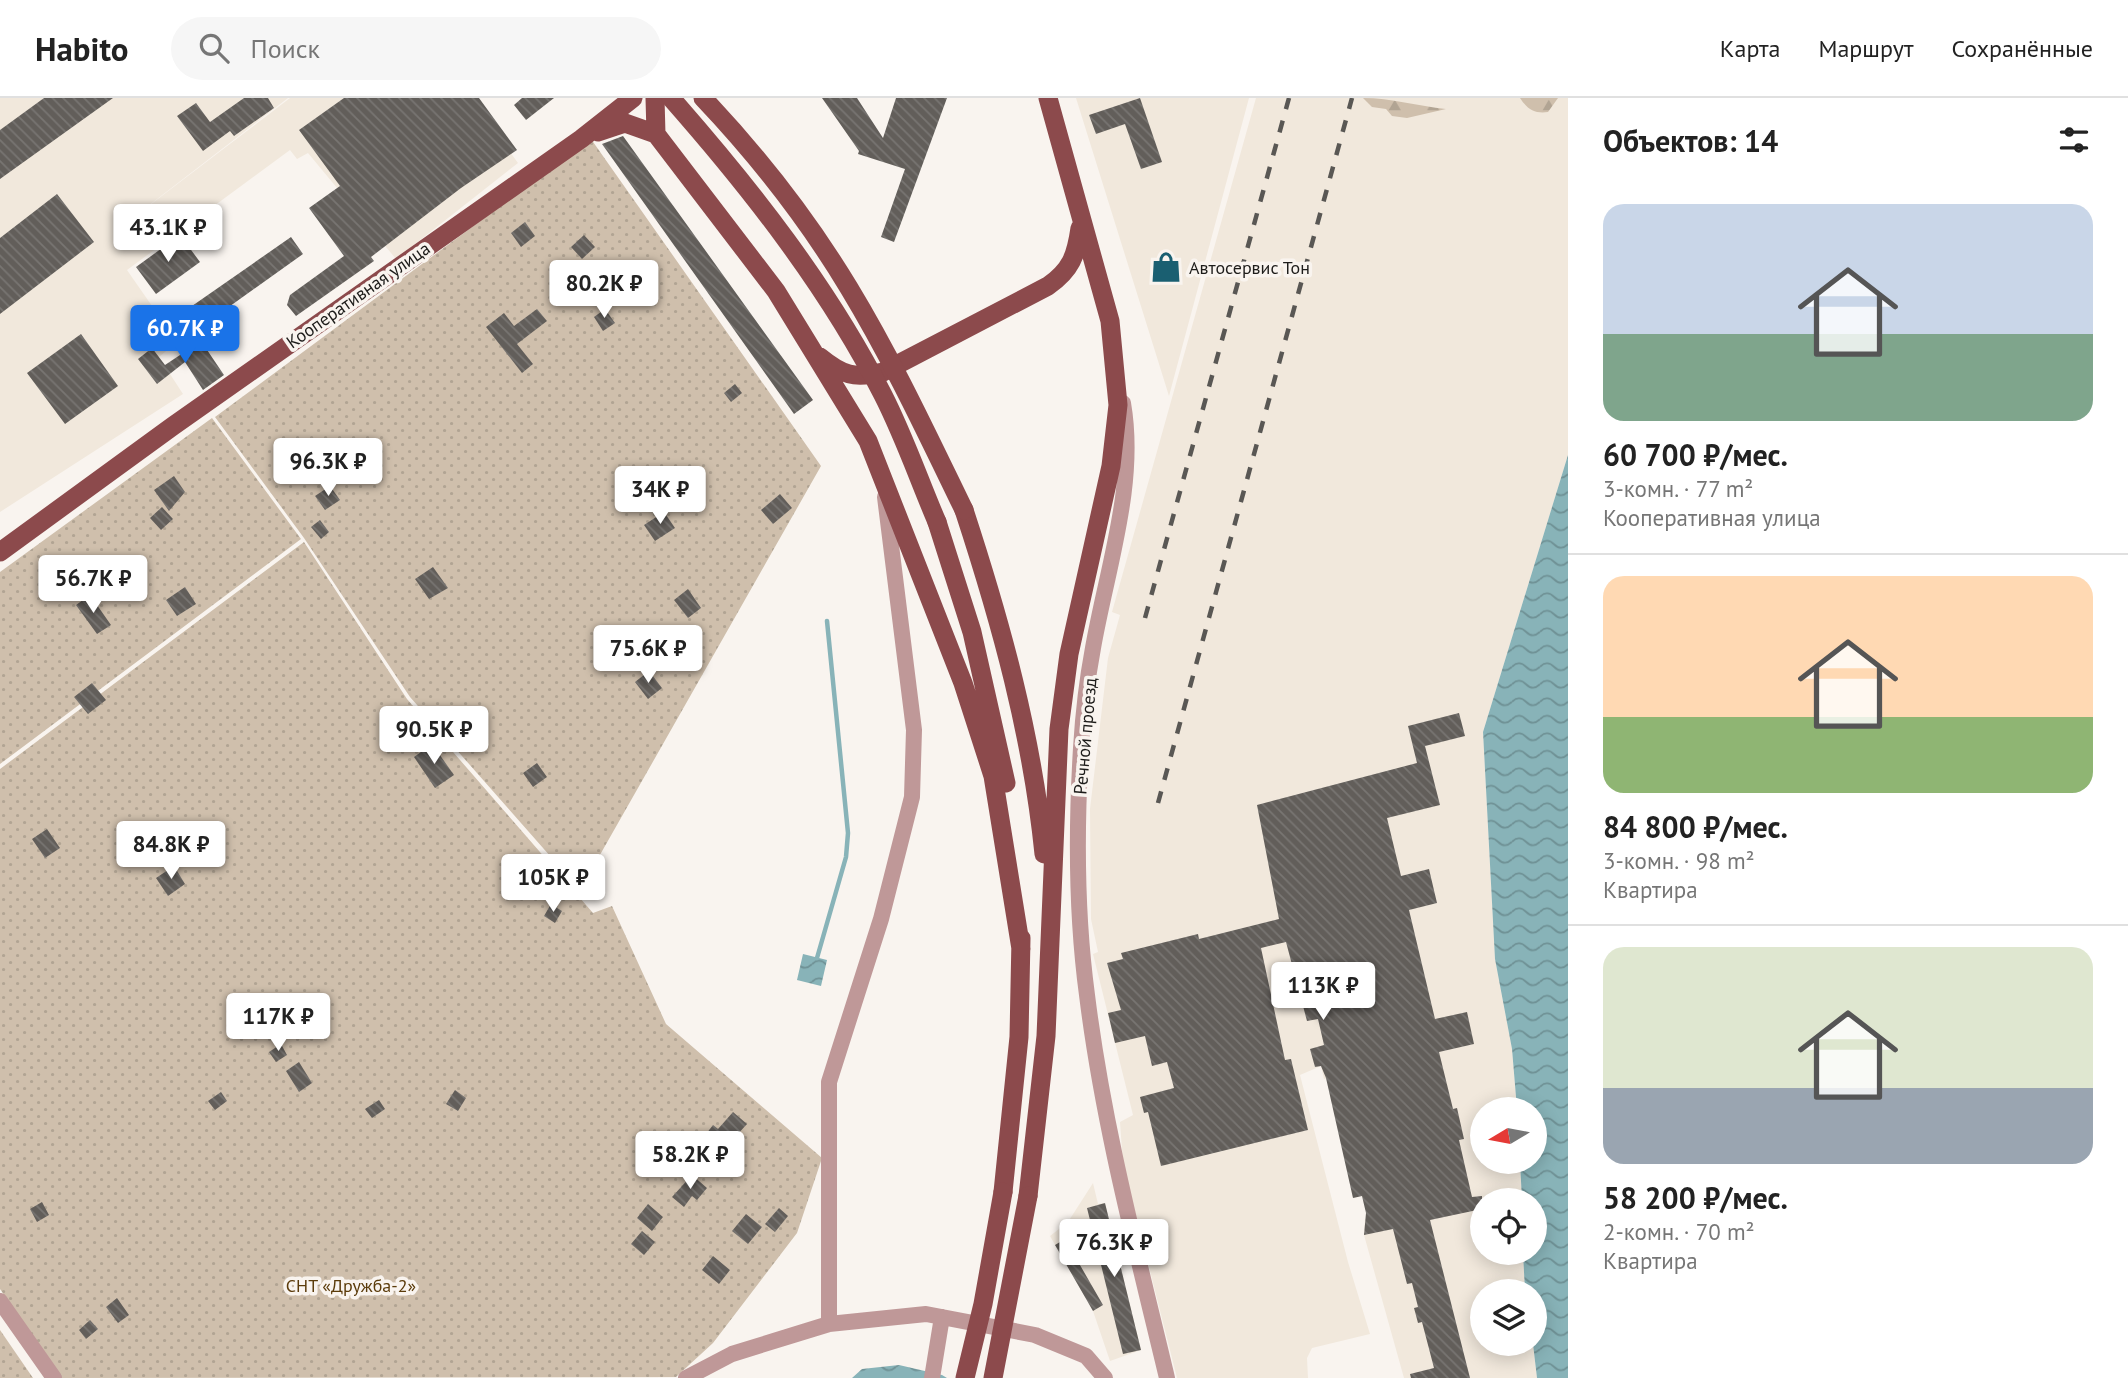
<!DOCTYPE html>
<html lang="ru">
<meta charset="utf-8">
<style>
body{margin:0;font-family:"PT Sans",sans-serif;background:#f6f6f6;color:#222;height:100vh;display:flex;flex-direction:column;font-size:26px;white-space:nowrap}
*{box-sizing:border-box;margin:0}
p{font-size:23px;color:#767676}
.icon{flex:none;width:38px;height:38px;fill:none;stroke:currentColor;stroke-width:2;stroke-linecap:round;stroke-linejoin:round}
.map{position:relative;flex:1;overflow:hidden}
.details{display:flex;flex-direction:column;background:#fff;width:560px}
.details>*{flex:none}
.needle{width:46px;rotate:260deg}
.buttons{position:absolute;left:1470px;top:999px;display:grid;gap:14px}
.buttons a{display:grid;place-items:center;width:77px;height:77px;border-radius:50%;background:#fff;box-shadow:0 4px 18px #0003;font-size:35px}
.price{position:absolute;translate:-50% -60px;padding:0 16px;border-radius:7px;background:#fff;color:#222;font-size:23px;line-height:46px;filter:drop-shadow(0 2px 4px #0008)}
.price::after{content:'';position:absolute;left:50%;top:42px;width:21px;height:16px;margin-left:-10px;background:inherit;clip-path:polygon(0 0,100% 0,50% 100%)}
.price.selected{background:#1a73e8;color:#fff}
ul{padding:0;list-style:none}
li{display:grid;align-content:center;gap:14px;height:371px;padding:0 35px}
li+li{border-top:2px solid #e0e0e0}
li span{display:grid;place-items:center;height:217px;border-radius:21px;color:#555}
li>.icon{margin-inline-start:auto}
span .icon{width:126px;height:126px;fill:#fffc;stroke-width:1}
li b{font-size:30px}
h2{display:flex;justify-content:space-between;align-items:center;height:84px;padding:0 35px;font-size:30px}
header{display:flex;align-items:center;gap:42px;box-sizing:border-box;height:98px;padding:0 35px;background:#fff;border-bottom:2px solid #e0e0e0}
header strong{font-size:33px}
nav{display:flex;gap:38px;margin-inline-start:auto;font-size:24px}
.search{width:490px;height:63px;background:#f6f6f6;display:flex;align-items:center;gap:18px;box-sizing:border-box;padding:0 24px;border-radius:38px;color:#767676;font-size:26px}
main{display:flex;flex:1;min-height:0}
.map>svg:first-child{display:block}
.built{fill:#f1e8dc}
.forest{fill:url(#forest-firs)}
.garden{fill:url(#garden-dots)}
.water{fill:url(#water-waves)}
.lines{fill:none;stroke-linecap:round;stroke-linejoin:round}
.stream{stroke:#88b3b8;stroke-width:4.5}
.building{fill:url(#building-back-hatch)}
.minor{stroke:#bf9898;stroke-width:16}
.major{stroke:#8c4a4c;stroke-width:19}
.rail{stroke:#595754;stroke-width:4.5;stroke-dasharray:12 12;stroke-linecap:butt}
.major-bridge{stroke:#8c4a4c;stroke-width:19}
.labels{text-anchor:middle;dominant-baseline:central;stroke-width:7;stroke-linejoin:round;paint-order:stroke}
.poi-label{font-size:18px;fill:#1d1c1a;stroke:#f9f4ef;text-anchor:start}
.street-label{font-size:18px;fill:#1d1c1a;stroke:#f9f4ef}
.park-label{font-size:18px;fill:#5b3b0a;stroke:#f9f4ef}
</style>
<header>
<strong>Habito</strong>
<div class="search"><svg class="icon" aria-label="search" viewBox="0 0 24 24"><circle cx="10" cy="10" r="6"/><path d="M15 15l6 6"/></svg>Поиск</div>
<nav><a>Карта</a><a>Маршрут</a><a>Сохранённые</a></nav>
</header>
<main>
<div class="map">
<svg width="1568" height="1280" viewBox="0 0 1568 1280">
<defs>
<pattern id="forest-firs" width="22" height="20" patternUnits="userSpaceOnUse" patternTransform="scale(1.75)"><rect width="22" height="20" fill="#cfbfac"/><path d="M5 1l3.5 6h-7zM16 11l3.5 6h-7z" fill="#b1a493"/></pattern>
<pattern id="garden-dots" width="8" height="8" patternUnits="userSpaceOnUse" patternTransform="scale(1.75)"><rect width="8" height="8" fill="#cfbfac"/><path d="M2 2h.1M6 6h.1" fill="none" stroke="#b1a493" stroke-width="1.8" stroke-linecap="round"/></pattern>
<pattern id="water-waves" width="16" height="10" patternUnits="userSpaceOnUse" patternTransform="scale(1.75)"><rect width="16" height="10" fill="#88b3b8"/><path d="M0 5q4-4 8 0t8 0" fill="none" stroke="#6f9195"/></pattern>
<pattern id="building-back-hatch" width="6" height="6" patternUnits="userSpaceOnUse" patternTransform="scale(1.75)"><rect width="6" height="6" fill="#625e5a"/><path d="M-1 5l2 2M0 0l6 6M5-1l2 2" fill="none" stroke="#787572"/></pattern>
</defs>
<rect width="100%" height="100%" fill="#f9f4ef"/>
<path class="built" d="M0 0H288L104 142 290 0H471L518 65 396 161 308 55 297 61 290 52 127 172 177 244 159 259 183 296 0 414Z
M1076 0H1249L1169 298Z
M1256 0H1568V357L1483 634 1495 861 1512 951 1517 1011 1482 1012V1064H1520L1522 1102H1482V1155H1523L1525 1193 1482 1194V1246H1533L1537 1280H1404L1364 1137 1365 1121 1370 1120 1362 1098 1353 1100 1349 1081 1358 1078 1333 979 1324 981 1321 968 1300 977 1348 1164 1370 1236 1312 1250 1307 1260 1308 1280H1177L1123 1066 1120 1024 1133 1017 1093 856 1098 854 1091 821 1090 711 1108 560 1120 517 1112 514Z
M1093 1085 1098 1106 1105 1105 1141 1252 1110 1263 1093 1213 1050 1138 1068 1124Z"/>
<path class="forest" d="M1363 0C1391 0 1418 8 1446 11L1407 20 1392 18 1386 11 1372 9Z
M1520 0H1558L1548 14C1535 16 1527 11 1520 0Z"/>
<path class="garden" d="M591 41 821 368 580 792 410 599 304 440 215 319Z
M212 320 301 441 0 666V474Z
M304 444 407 601 593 815 612 808 666 926 822 1060 797 1135 713 1245 676 1279 60 1280 0 1191V671Z
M0 1232 33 1280H0Z"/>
<path class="water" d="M1568 357V1280H1537L1533 1246 1535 1194 1525 1193 1523 1155H1535V1102H1522L1520 1064H1535V1012L1517 1011 1512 951 1495 861 1483 634Z
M803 856 827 862 821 888 797 882Z
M899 1267 942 1277 947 1280H852L862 1271Z"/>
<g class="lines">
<path class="stream" d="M817 860 846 759 848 735 827 523"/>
</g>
<path class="building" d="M44 0H113L0 81V32Z
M244 0H268L274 10 234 38 230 33 203 53 177 18 196 5 210 24Z
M344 0H479L517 52 461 90 371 159 374 163 296 218 287 207 290 197 344 158 309 110 340 88 299 32Z
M522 0H554L526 22 514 7Z
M822 0H857L883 40 896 0H947L894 144 881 139 905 71 858 56 859 53Z
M1140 0 1162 64 1141 71 1125 26 1096 36 1089 17Z
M623 38 813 302 794 316 602 46Z
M57 96 94 144 0 216V140Z
M525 124 535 138 521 149 511 135Z
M180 137 200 164 156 196 136 169Z
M584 137 595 149 582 161 571 149Z
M291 139 303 156 205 226 192 208Z
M575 185 585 200 576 206 566 191Z
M537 211 547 223 517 246 533 266 522 275 486 229 504 215 514 228Z
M605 211 615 225 603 233 594 219Z
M81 236 118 288 65 326 27 275Z
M201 243 224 277 203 292 185 264 157 286 138 261 152 250 165 267Z
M735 286 742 295 731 304 724 295Z
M174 378 185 394 169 413 154 392Z
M330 388 340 402 325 412 315 398Z
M780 396 792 410 773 426 761 412Z
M162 409 173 421 161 432 150 420Z
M664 414 675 430 655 443 644 427Z
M320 422 329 434 321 441 311 429Z
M433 469 448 490 429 501 415 481Z
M185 489 196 506 177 518 166 502Z
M688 491 701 510 688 520 674 502Z
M90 497 111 527 97 536 76 507Z
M649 573 662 590 648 601 635 584Z
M92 585 106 602 88 616 74 599Z
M1459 615 1465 638 1425 648 1440 707 1387 720 1401 778 1429 771 1437 805 1409 812 1435 921 1467 914 1474 946 1439 954 1453 1011 1457 1010 1464 1041 1459 1042 1472 1099 1482 1098V1111L1430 1122 1470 1280H1411L1410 1276 1434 1270 1422 1224 1418 1225 1414 1210 1418 1209 1412 1185 1407 1186 1393 1131 1364 1137 1366 1115 1362 1098 1353 1100 1326 980 1321 968 1315 969 1310 951 1324 947 1318 921 1307 923 1286 844 1261 850 1285 962 1291 961 1308 1032 1161 1068 1148 1014 1144 1015 1140 999 1174 990 1167 964 1152 968 1145 938 1115 945 1108 915 1121 912 1107 865 1123 861 1121 855 1198 836 1199 841 1279 821 1257 707 1417 665 1408 628Z
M432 646 454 677 435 690 414 659Z
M537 665 547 679 533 689 523 675Z
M47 731 60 750 45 760 32 741Z
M174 768 185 786 168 798 156 780Z
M551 806 562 813 555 825 544 818Z
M281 946 287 957 276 964 269 954Z
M299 964 312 985 299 994 286 973Z
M455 992 466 1000 458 1013 446 1006Z
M221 994 227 1003 215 1012 208 1003Z
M379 1002 385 1011 372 1020 365 1011Z
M733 1014 747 1026 736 1038 732 1034 717 1052 703 1040 713 1027 718 1031Z
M692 1077 707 1090 697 1102 692 1098 684 1109 672 1099Z
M42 1104 49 1117 37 1124 30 1111Z
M1105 1105 1141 1252 1123 1256 1087 1110Z
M648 1106 663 1119 652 1133 637 1120Z
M779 1110 788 1118 775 1134 765 1126Z
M746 1116 762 1129 748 1146 732 1133Z
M642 1133 655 1144 644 1157 631 1146Z
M1065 1141 1103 1207 1093 1213 1055 1147Z
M713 1158 730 1172 719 1186 702 1172Z
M117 1200 129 1217 118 1225 106 1209Z
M90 1222 98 1231 86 1241 79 1232Z"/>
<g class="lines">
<path class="minor" d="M1123 305C1137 386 1107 470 1093 550 1087 582 1083 617 1081 650 1076 732 1076 815 1087 897 1103 1027 1137 1154 1167 1280
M0 1203 54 1280
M829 1226V984L881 821 912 699 914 632 885 399
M686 1280 732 1256 829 1226 926 1216 1035 1237 1086 1258 1105 1280
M932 1280 942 1219"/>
<path class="major" d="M655 0 656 36 776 193 868 343 963 585 993 678 1021 851
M598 34 625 25 656 36
M820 259C842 277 854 281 883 274L1048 188C1071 172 1076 158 1080 130
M964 412C1001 525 1032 637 1044 756
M937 424 972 534 1006 685
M0 454 173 328 581 41 633 0
M1003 1094 1019 939 1021 840
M1028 1098 1046 938 1059 631 1069 556 1111 368 1118 307 1110 223 1048 0"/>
<path class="rail" d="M1145 520 1289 0
M1158 705 1352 0"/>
<path class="major-bridge" d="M671 0C751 91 828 189 883 297 904 338 919 382 937 424
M703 0C758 58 808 122 849 190 892 261 928 338 964 412
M965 1280 983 1206 1003 1094
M993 1280 1028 1098"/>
</g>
<defs>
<symbol id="shop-bare" viewBox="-9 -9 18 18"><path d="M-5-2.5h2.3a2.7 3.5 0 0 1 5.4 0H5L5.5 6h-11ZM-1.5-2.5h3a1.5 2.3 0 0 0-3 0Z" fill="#1a5f71" stroke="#f9f4ef" stroke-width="2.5" paint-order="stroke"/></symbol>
</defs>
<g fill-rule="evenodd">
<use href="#shop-bare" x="1144" y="147" width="44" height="44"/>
</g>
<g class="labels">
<g class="poi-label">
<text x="1189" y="169">Автосервис Тон</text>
</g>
<g class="street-label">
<text transform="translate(358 197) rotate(-35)">Кооперативная улица</text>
<text transform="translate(1085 638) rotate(-85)">Речной проезд</text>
</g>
<g class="park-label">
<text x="351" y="1187">СНТ «Дружба-2»</text>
</g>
</g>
</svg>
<div class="buttons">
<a><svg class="needle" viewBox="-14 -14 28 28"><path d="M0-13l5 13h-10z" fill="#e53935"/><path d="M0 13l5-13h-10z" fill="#767676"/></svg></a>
<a><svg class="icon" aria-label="locate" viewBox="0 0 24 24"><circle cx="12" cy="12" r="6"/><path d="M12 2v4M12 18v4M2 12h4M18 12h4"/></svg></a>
<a><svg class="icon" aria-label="layers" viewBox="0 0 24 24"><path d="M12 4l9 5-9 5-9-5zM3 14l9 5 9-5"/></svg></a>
</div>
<b class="price" style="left:168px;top:166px">43.1K ₽</b>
<b class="price" style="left:604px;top:222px">80.2K ₽</b>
<b class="price selected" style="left:185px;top:267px">60.7K ₽</b>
<b class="price" style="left:328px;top:400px">96.3K ₽</b>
<b class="price" style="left:660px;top:428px">34K ₽</b>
<b class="price" style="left:93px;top:517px">56.7K ₽</b>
<b class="price" style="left:648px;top:587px">75.6K ₽</b>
<b class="price" style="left:434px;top:668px">90.5K ₽</b>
<b class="price" style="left:171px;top:783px">84.8K ₽</b>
<b class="price" style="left:553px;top:816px">105K ₽</b>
<b class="price" style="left:1323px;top:924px">113K ₽</b>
<b class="price" style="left:278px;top:955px">117K ₽</b>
<b class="price" style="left:690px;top:1093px">58.2K ₽</b>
<b class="price" style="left:1114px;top:1181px">76.3K ₽</b>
</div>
<section class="details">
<h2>Объектов: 14<svg class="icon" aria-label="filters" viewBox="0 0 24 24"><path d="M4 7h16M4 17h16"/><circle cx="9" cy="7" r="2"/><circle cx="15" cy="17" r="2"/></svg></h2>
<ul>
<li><span style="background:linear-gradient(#c9d6e8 60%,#7fa58c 0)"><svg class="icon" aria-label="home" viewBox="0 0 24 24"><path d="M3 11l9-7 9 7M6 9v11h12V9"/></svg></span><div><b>60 700 ₽/мес.</b><p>3-комн. · 77 m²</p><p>Кооперативная улица</p></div></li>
<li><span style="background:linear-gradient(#ffd9b3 65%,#8fb573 0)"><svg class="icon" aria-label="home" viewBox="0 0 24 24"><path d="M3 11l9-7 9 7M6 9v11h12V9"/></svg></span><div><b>84 800 ₽/мес.</b><p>3-комн. · 98 m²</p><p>Квартира</p></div></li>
<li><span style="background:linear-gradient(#dfe7d0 65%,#9aa5b1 0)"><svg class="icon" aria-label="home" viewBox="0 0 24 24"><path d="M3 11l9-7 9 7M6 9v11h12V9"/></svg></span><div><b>58 200 ₽/мес.</b><p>2-комн. · 70 m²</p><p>Квартира</p></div></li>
</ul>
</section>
</main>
